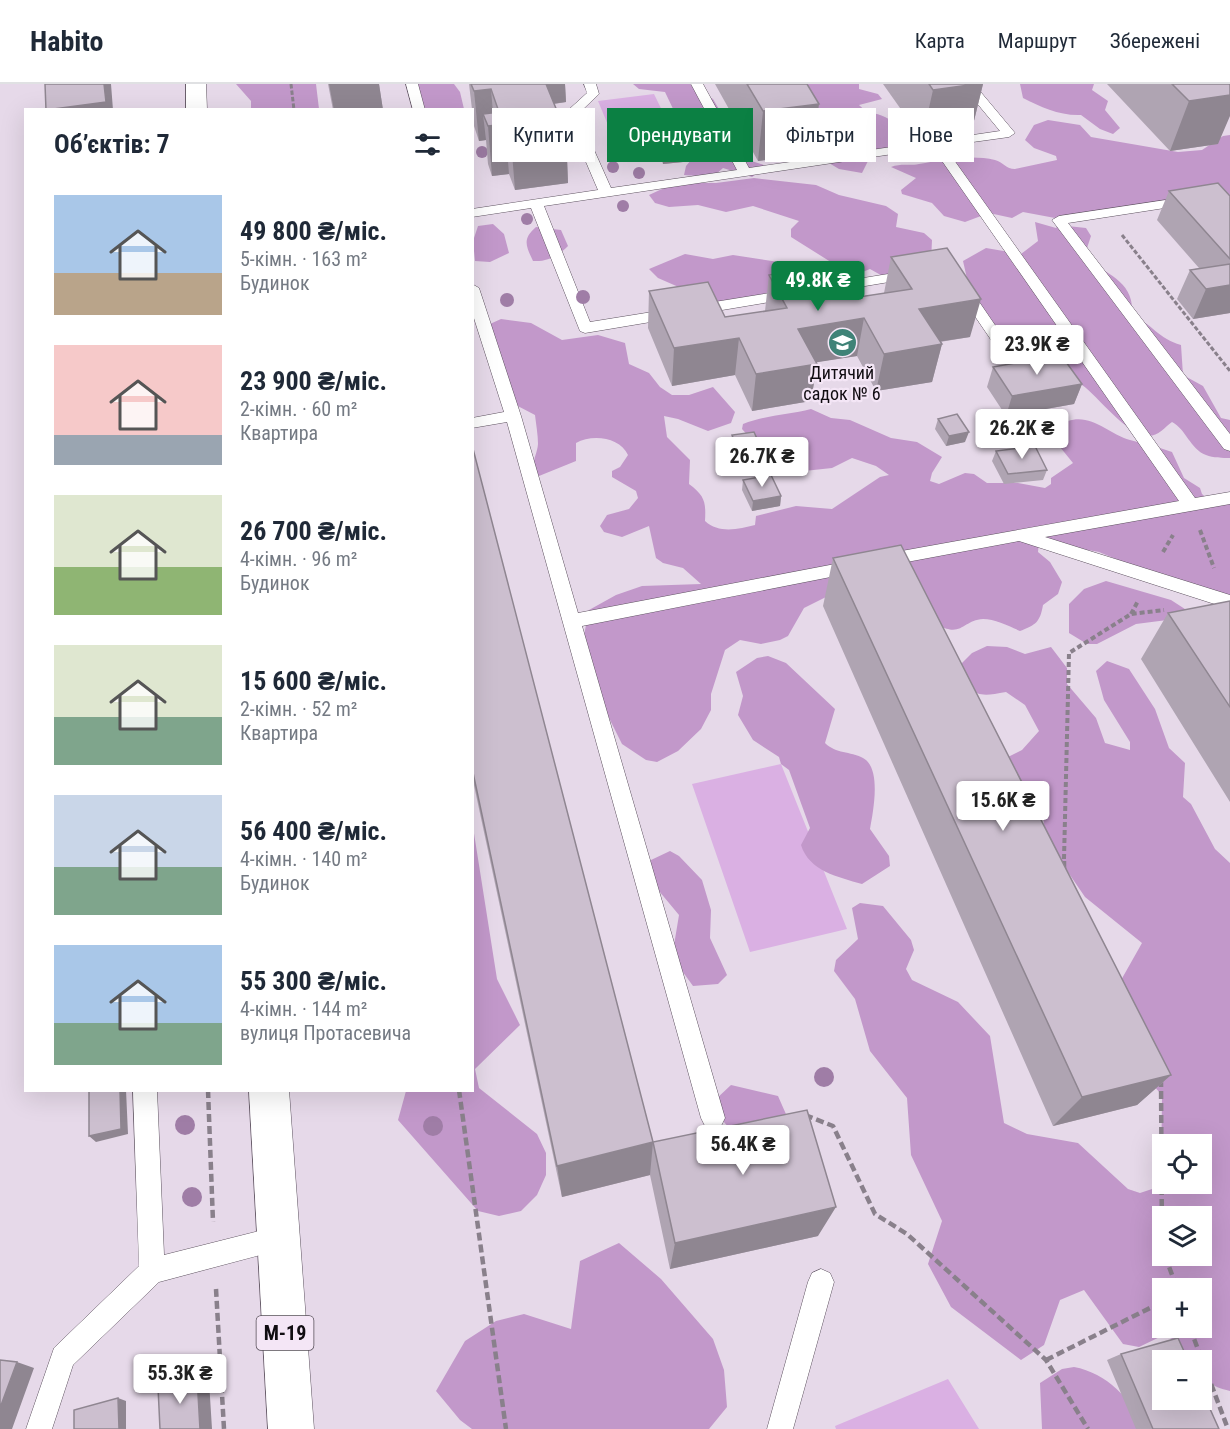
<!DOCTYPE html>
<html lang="uk">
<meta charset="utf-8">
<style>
body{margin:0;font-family:"Roboto Condensed",sans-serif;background:#f6f6f7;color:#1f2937;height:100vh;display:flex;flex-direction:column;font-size:22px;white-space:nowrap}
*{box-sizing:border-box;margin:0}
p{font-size:20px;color:#747a83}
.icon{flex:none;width:33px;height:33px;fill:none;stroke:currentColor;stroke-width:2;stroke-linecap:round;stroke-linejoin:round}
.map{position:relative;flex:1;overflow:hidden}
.drawer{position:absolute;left:24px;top:24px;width:450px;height:984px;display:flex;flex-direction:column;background:#fff;border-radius:0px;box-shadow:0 6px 24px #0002}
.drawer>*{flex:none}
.hud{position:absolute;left:492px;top:24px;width:570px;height:54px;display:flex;gap:12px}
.tools{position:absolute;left:1152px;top:1050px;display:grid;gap:12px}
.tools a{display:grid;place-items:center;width:60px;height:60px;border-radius:0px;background:#fff;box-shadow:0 6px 24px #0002;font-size:30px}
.price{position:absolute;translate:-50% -51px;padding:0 14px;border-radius:6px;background:#fff;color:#222;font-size:20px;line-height:39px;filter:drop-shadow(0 2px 3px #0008)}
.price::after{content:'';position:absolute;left:50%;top:36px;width:18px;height:14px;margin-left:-9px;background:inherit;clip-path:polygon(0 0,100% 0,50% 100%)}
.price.active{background:#0b8043;color:#fff}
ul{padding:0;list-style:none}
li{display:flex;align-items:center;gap:18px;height:150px;padding:0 30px}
li span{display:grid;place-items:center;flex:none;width:168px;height:120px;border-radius:0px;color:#555}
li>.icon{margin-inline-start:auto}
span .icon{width:72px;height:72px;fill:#fffc;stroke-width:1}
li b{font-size:26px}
h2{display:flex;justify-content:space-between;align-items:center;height:72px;padding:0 30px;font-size:26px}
.chip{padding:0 21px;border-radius:0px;background:#fff;box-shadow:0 6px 24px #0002;font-size:21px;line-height:54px}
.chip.active{background:#0b8043;color:#fff}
header{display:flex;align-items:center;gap:36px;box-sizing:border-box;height:84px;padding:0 30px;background:#fff;border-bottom:2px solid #e0e1e3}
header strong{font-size:28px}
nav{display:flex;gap:33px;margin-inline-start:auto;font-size:21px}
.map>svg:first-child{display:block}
.green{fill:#dab0e3}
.forest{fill:#c298ca;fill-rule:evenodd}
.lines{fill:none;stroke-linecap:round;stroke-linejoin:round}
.lane-casing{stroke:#5d525f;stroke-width:1}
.highway-casing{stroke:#5d525f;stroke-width:1}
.path-far2{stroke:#89808b;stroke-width:3;stroke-dasharray:4.5 2;stroke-linecap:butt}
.path-far1{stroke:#89808b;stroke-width:4;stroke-dasharray:5 3;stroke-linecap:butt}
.path{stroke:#89808b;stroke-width:4.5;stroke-dasharray:8 4;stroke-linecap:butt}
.lane{fill:#fff;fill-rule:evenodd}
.highway{fill:#fff;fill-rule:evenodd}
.tree{fill:#9f7da6}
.wall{fill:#afa4b2}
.shaded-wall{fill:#8f8691}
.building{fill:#ccbfcf;stroke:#8f8691;stroke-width:1.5}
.labels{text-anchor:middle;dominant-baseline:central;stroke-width:4.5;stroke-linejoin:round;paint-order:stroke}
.far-poi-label{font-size:18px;fill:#100c11;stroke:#f4e6f6}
.shield{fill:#f4e6f6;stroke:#544d56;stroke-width:1.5}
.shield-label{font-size:20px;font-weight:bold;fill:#100c11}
</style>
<header>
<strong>Habito</strong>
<nav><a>Карта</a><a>Маршрут</a><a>Збережені</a></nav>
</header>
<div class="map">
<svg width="1230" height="1345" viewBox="0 0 1230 1345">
<rect width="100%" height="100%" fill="#e6d9e9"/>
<path class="green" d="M654 10 677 57 618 65 598 17Z
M781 680 847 845 750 868 692 700Z
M948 1295 979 1345H836L835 1342Z"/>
<path class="forest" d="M236 0H316L319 25H251V17Z
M410 0H454L460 8 464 25H421Z
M633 0H690L696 6 713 15 723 32 716 46 736 72 767 82 752 93 723 84 713 93 684 91 686 82 703 62 685 50 665 8 639 5Z
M787 0H859V5L878 10 882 15 859 21C868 30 875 28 885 33 898 39 906 51 914 61L872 69 862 89 839 85 824 76 814 61 801 51Z
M1020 0H1094L1092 6 1108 17 1105 26 1120 44 1113 50 1100 45 1081 31C1060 32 1041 23 1023 14Z
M1048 36 1080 41 1091 53 1178 68 1202 66 1223 52 1230 51V124H1152L1055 134 1023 128 1012 134 989 129 965 138 944 132 932 119 902 110 901 106 916 94 891 83C901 79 909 82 919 80 943 76 970 70 995 76 1003 78 1006 85 1015 85L1057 76 1056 72 1034 64 1025 56 1034 41Z
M754 94 816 101 839 111 886 122 898 130 896 143 924 149 932 156 931 178 895 199 870 185 845 195 837 194 834 180 791 153V145L799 137 753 122 726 128 698 121 669 123 655 119 649 111 675 99H716Z
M1035 138 1056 144 1058 141 1086 144 1091 152 1084 173C1107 191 1135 197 1132 231 1152 240 1159 255 1181 261L1183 291 1203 302 1221 334 1230 336V374C1223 374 1213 374 1206 371 1190 365 1186 345 1172 338 1165 343 1158 352 1149 352 1128 353 1098 312 1082 301 1072 294 1036 292 1022 289L1029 276 1051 264 1052 259 988 239 973 221 963 177 986 164 1021 170 1038 157Z
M493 140 504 150 509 169 490 178 475 177 473 157 478 142Z
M536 143 561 146 568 162C558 172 547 178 533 177 526 162 522 155 536 143Z
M685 170 713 175 733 171 805 182 810 189 766 213 735 216 698 233 690 208 658 194 649 185Z
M501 235 531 239 562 256 598 251 625 259 629 280 649 289 660 303 672 311H689L713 303 735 328 731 339 708 347 678 335 664 332 667 353 690 376 689 400C705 412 706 418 705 437 719 450 739 445 755 441L756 432 796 422 832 425 880 393 889 391 876 382 852 374 832 384 795 388 772 378 742 345 743 340C765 331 789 331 811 325L831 334 850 336 891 354 917 358 942 373 932 389 930 397 939 400 965 389 974 390 987 399H1018L1045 404 1051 400V394L1073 379 1060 363 1068 337C1091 329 1109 350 1130 356 1144 360 1158 363 1172 368L1184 394 1200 404 1202 410 1209 416 1230 419V531L1204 512 1099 468 1088 466 1079 469 1039 457 1038 468 1050 478 1062 498 1058 510 1043 521C1040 538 1036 541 1020 547 1009 542 995 535 983 535 963 536 962 554 938 541L832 510 804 524 788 552 780 556 761 560 740 556 725 566 711 610V626L701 645 678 667 657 678 646 676 622 660 582 580 580 571 589 526 616 511 642 502 701 500 683 484 663 479 656 474 649 442 622 453 604 448 600 442 607 431 629 425 638 414 636 407 612 393V387L620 383 628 371C620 353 592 350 576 359V377L539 392C528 381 537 373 538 360 538 351 536 340 535 331L512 319 490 240Z
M1106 497 1171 516 1188 527 1175 535 1136 540 1097 560H1087L1069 549V520L1084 505Z
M987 562 1007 563 1025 570 1051 563 1067 584V600L1096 634 1105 659 1130 666V658L1104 616 1096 587 1107 577 1129 585 1155 625 1169 664 1185 679 1183 713 1191 720 1215 765 1230 779V1307C1211 1302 1202 1298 1202 1276H1192L1178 1258 1164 1251 1139 1263 1123 1260 1084 1206 1060 1216 1044 1261 1021 1276 951 1223 928 1180 942 1137 911 1071 907 1014 870 967 855 915 834 887 836 876 858 855 852 824 860 819 883 822 911 856 914 866 906 885 912 896 958 918 990 952 1004 1039 1027 1050 1078 1059 1128 1105 1140 1109 1161 1102 1162 1011 1129 975 1116 905 1142 859 1085 813 1046 756 1042 724 999 688 998 678 1022 666 1039 647 1025 621 1006 608C975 614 974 611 955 586L972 569ZM1162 1060H1202V1100H1162ZM1162 1132H1202V1172H1162ZM1162 1204H1202V1244H1162Z
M768 572 786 579 835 625 825 659C836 670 850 667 863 674 882 684 873 728 870 745L889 772 890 782 862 800C838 793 809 787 801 761L810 744 789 686 781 680 779 673 753 656 738 631 743 612 736 588 757 574Z
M473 743 497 895 520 941 475 985 479 1004 537 1050 546 1069V1091L537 1111 521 1127 499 1132 478 1127 398 1036 406 1007 472 1006Z
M670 767 679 772 702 796 711 826 710 854 727 891 718 900 693 902 672 873 679 831 649 795 651 776Z
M731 1001 778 1012 789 1037 744 1061 717 1030 715 1016Z
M619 1159 661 1195 713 1255 724 1286 727 1323 709 1345H472L460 1336 436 1307 465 1257 496 1237 524 1230 571 1245 580 1177Z
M1074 1283C1107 1289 1131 1315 1145 1345H1042L1040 1299 1062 1285Z"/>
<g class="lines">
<defs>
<path id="lane" d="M406 0H418L425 26H413Z
M584 0H596L599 10 578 30 611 104 737 86 691 0H703L749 84 825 73 781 0H793L837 71 1000 47 961 0H974L1015 49 1009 53 944 62 1195 414 1230 408V420L1045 453 1230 511V525L1019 457 896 480 890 479 887 474 890 469 896 468 1179 417 933 64 544 122 590 238 913 186 920 190 913 194 585 249 580 247 531 124 472 133V125L598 106 565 29 587 9Z
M1199 111 1230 124V132L1220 131 1197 119 1068 139 1230 350V367L1224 365 1052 136 1059 132Z
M472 200 479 204 521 332 578 529 856 476 862 477 865 482 862 487 856 488 582 542 725 1034 721 1042 713 1046 705 1042 701 1034 507 338 472 344V334L504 328 472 228Z
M964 202 969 203 1023 282 1026 285 1023 288H1013L957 206Z
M133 1006H157L164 1171 279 1142 288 1145 291 1154 288 1163 279 1166 159 1198 73 1281 52 1345H26L54 1264 139 1182Z
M821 1185 830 1189 834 1198 793 1345H767L808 1198 812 1189Z"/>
<path id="highway" d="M186 0H206L207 26H186Z
M249 1006H289L314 1345H268Z"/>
</defs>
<use href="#lane" class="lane-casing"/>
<use href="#highway" class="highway-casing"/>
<path class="path-far2" d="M291 0 294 26
M1122 151 1230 287"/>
<path class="path-far1" d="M1200 446 1214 484
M1163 468 1173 451
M1131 530 1138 517
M1064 775 1069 569 1131 530 1164 526"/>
<path class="path" d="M1064 785V773
M1161 995 1162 1165
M208 1006 213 1138
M459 1006 506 1345
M805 1031 833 1042 875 1130 907 1150 1046 1276 1088 1345
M1165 1172 1177 1204
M216 1205 224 1345
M1190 1244 1228 1345
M1046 1276 1162 1218"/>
<use href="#lane" class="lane"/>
<use href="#highway" class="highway"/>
</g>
<g class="tree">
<circle cx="482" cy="68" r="6"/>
<circle cx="613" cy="83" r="6"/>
<circle cx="639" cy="89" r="6"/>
<circle cx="623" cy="122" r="6"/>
<circle cx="527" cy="135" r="6"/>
<circle cx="583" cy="213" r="7"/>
<circle cx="507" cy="216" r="7"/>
<circle cx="824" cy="993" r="10"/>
<circle cx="185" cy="1041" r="10"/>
<circle cx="433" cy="1042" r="10"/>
<circle cx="192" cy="1113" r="10"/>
<circle cx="198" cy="1288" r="12"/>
</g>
<path class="wall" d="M328 0H379L383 26H333Z
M469 0H565L566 18 554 20 566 49 568 99 515 106 509 90 492 92 488 80 486 56 479 57 474 42Z
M715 0H807L813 69 758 77Z
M883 0H983L971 49 922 55Z
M1107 0H1229L1218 60 1170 67Z
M659 59 683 68V78L663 80 659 69Z
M1169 107 1230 112V229L1193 235 1177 215 1190 186 1199 184 1157 136Z
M891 173 970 253 940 258 942 260 932 298 876 307 857 272 816 278 817 280 811 317 752 327 735 291 672 302 648 244 649 207 725 233 765 227 769 191 846 215 884 209Z
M993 283 1082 300 1074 320 1006 332 987 303Z
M938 335 965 358 946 362 935 345Z
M732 351 762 366 761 376 738 379 731 361Z
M472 361 653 1058 818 1152 670 1185 650 1091 562 1113 472 692Z
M996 367 1047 386 1043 396 1004 400 992 377Z
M743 396 781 412 780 422 752 427 742 406Z
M833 474 1171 991 1137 1021 1053 1042 823 522Z
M1230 517V718L1141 575 1168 529Z
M1121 1270 1219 1345H1136L1107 1276Z"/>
<path class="shaded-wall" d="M104 0H111L113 26H50Z
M329 0H379L383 26H334Z
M536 0H565L566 18 537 22Z
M976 0H983L971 49 922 55 933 6Z
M491 5 494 41 505 40 509 90 492 92 488 42 483 30 486 56 479 57 474 7Z
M1230 11V32L1218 60 1170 67 1189 17Z
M819 20 813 69 758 77 763 27Z
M566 49 568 99 515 106 511 56Z
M683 68V78L663 80V70Z
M1230 201V229L1193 235 1206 205Z
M981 215 970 253 910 262 919 225Z
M864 234 857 272 793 282 798 245Z
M739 254 735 291 672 302 674 264Z
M942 260 932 298 876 307 884 270Z
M817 280 811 317 752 327 756 290Z
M1082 300 1074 320 1006 332 1012 312Z
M969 348 965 358 946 362 949 352Z
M781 412 780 422 752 427 753 417Z
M1171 991 1137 1021 1053 1042 1082 1013Z
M120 1006H126L128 1050 96 1058 89 1052Z
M653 1058 650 1091 562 1113 557 1082Z
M836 1123 818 1152 670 1185 675 1159Z
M17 1278 34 1284 12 1345H0V1324Z
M197 1292 209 1297 212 1345H200Z
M118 1314 126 1317V1345H119Z"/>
<path class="building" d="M45 0H104L106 18 46 26Z
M471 0H546L566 49 511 56 505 40 488 42 483 30 499 28 491 5 474 7Z
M747 0H807L819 20 763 27Z
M929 0H976L933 6Z
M1172 0H1229L1230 1V11L1189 17Z
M679 57 683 68 663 70 659 59Z
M1218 99 1230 112V175L1169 107Z
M947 164 981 215 919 225 942 260 884 270 864 234 798 245 817 280 756 290 739 254 674 264 649 207 708 198 725 233 787 224 769 191 827 182 846 215 912 205 891 173Z
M1230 180V201L1206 205 1190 186Z
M1061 271 1082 300 1012 312 993 283Z
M957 330 969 348 949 352 938 335Z
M754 348 762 366 739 369 732 351Z
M472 361 653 1058 557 1082 472 684Z
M1035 362 1047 386 1008 390 996 367Z
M771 391 781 412 753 417 743 396Z
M901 461 1171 991 1082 1013 833 474Z
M1230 517V623L1168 529Z
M89 1006H120L121 1045 89 1052Z
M807 1026 836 1123 675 1159 653 1058Z
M1178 1254 1188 1276H1162V1316H1202V1307L1219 1345H1153L1121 1270Z
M0 1276 17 1278 0 1324Z
M197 1292 200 1345H160L158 1303Z
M118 1314 119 1345H74V1326Z"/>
<defs>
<symbol id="school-disc" viewBox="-11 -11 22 22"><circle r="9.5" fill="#3f8377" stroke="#f4e6f6"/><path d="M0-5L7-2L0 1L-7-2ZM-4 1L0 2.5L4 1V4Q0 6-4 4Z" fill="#fff"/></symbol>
</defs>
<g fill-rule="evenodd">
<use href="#school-disc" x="826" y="242" width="33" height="33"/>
</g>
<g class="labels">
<g class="far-poi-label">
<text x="842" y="288">Дитячий<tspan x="842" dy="21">садок № 6</tspan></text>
</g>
<rect class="shield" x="256.5" y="1232" width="57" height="34" rx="4.5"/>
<g class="shield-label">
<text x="285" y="1249">М-19</text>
</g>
</g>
</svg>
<div class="tools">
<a><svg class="icon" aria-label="locate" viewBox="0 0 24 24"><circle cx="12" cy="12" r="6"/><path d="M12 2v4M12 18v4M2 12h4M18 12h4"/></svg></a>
<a><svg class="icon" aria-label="layers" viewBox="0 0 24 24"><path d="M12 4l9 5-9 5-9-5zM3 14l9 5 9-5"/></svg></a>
<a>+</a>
<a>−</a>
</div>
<b class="price active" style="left:818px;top:228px">49.8K ₴</b>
<b class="price" style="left:1037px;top:292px">23.9K ₴</b>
<b class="price" style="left:1022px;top:376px">26.2K ₴</b>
<b class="price" style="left:762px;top:404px">26.7K ₴</b>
<b class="price" style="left:1003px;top:748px">15.6K ₴</b>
<b class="price" style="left:743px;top:1092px">56.4K ₴</b>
<b class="price" style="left:180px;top:1321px">55.3K ₴</b>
<div class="hud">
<a class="chip">Купити</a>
<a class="chip active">Орендувати</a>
<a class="chip">Фільтри</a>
<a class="chip">Нове</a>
</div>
<section class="drawer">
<h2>Об’єктів: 7<svg class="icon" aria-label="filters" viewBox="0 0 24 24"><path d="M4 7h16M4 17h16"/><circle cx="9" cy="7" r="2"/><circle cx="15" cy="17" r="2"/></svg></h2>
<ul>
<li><span style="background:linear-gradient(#a9c7e8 65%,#b9a48a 0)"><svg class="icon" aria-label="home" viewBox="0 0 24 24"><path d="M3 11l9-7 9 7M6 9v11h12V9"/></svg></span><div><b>49 800 ₴/міс.</b><p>5-кімн. · 163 m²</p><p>Будинок</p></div></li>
<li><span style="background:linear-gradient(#f6c9c9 75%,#9aa5b1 0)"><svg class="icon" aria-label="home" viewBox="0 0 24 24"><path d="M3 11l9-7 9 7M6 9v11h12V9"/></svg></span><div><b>23 900 ₴/міс.</b><p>2-кімн. · 60 m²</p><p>Квартира</p></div></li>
<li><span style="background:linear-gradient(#dfe7d0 60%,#8fb573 0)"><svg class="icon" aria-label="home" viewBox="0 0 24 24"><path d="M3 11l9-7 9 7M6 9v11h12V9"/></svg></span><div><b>26 700 ₴/міс.</b><p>4-кімн. · 96 m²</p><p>Будинок</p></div></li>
<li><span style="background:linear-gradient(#dfe7d0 60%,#7fa58c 0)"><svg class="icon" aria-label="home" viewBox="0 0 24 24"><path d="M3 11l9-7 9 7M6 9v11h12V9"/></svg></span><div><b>15 600 ₴/міс.</b><p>2-кімн. · 52 m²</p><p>Квартира</p></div></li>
<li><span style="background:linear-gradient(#c9d6e8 60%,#7fa58c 0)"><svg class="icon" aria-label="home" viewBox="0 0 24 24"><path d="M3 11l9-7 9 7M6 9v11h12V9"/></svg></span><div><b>56 400 ₴/міс.</b><p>4-кімн. · 140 m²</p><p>Будинок</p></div></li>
<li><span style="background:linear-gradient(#a9c7e8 65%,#7fa58c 0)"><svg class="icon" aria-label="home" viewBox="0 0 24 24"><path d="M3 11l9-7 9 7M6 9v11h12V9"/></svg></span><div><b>55 300 ₴/міс.</b><p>4-кімн. · 144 m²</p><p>вулиця Протасевича</p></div></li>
</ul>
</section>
</div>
